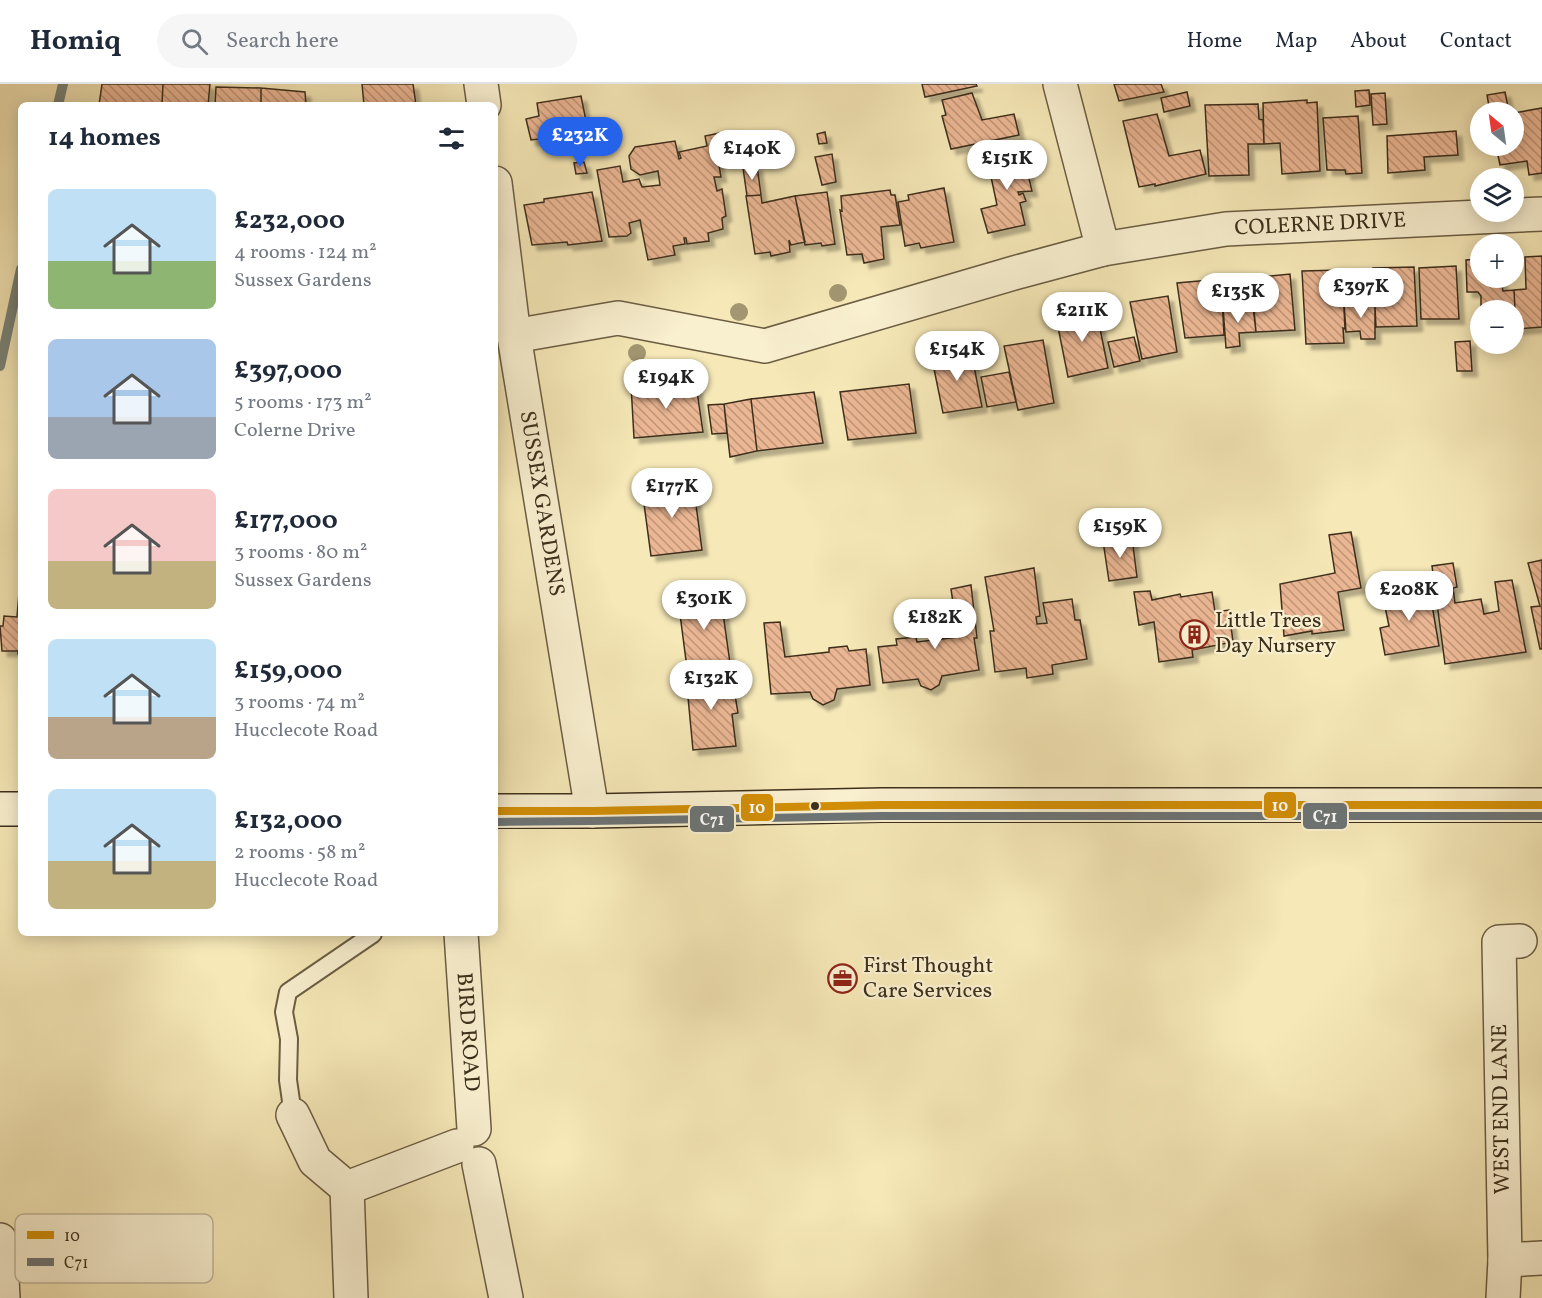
<!DOCTYPE html>
<meta charset="utf-8">
<style>
body{margin:0;font-family:Vollkorn,serif;background:#f6f6f7;color:#1f2937;height:100vh;display:flex;flex-direction:column;font-size:22px;white-space:nowrap}
*{box-sizing:border-box;margin:0}
p{font-size:20px;color:#747a83}
.icon{flex:none;width:33px;height:33px;fill:none;stroke:currentColor;stroke-width:2;stroke-linecap:round;stroke-linejoin:round}
.map{position:relative;flex:1;overflow:hidden}
.panel{position:absolute;left:18px;top:18px;width:480px;height:834px;display:flex;flex-direction:column;background:#fff;border-radius:9px;box-shadow:0 3px 15px #0003}
.panel>*{flex:none}
.needle{width:39px;rotate:331deg}
.tools{position:absolute;left:1470px;top:18px;display:grid;gap:12px}
.tools a{display:grid;place-items:center;width:54px;height:54px;border-radius:50%;background:#fff;box-shadow:0 3px 15px #0003;font-size:30px}
.price{position:absolute;translate:-50% -51px;padding:0 14px;border-radius:21px;background:#fff;color:#222;font-size:20px;line-height:39px;filter:drop-shadow(0 2px 3px #0008)}
.price::after{content:'';position:absolute;left:50%;top:36px;width:18px;height:14px;margin-left:-9px;background:inherit;clip-path:polygon(0 0,100% 0,50% 100%)}
.price.on{background:#2563eb;color:#fff}
ul{padding:0;list-style:none}
li{display:flex;align-items:center;gap:18px;height:150px;padding:0 30px}
li span{display:grid;place-items:center;flex:none;width:168px;height:120px;border-radius:9px;color:#555}
li>.icon{margin-inline-start:auto}
span .icon{width:72px;height:72px;fill:#fffc;stroke-width:1}
li b{font-size:26px}
h2{display:flex;justify-content:space-between;align-items:center;height:72px;padding:0 30px;font-size:26px}
header{display:flex;align-items:center;gap:36px;box-sizing:border-box;height:84px;padding:0 30px;background:#fff;border-bottom:2px solid #e0e1e3}
header strong{font-size:28px}
nav{display:flex;gap:33px;margin-inline-start:auto;font-size:21px}
.search{width:420px;height:54px;background:#f6f6f7;display:flex;align-items:center;gap:15px;box-sizing:border-box;padding:0 21px;border-radius:33px;color:#747a83;font-size:22px}
.map>svg:first-child{display:block}
.lines{fill:none;stroke-linecap:round;stroke-linejoin:round}
.stream{stroke:#79847a;stroke-width:10}
.building{fill:url(#building-back-hatch);stroke:#3d2f1c;stroke-width:1.5;filter:url(#shadow)}
.lane-casing{stroke:#6b5d43;stroke-width:20}
.street-casing{stroke:#6b5d43;stroke-width:36}
.secondary-casing{stroke:#3d2f1c;stroke-width:36}
.lane{stroke:#f9f0d0;stroke-width:16}
.street{stroke:#f9f0d0;stroke-width:33}
.secondary{stroke:#f9f0d0;stroke-width:33}
.bus-1-casing{stroke:#f9f0d0;stroke-width:12}
.bus-2-casing{stroke:#f9f0d0;stroke-width:12}
.bus-1{stroke:#d28e06;stroke-width:8}
.bus-2{stroke:#6c7476;stroke-width:8}
.tree{fill:#a29771}
.bus-dot{fill:#3d2f1c;stroke:#f9f0d0;stroke-width:2}
.labels{text-anchor:middle;dominant-baseline:central;stroke-width:4.5;stroke-linejoin:round;paint-order:stroke}
.street-label{font-size:22px;fill:#3d2f1c;stroke:#f9f0d0}
.poi-label{font-size:22px;fill:#3d2f1c;stroke:#f9f0d0;text-anchor:start}
.key{fill:#f9f0d0;stroke:#c1b69a;stroke-width:1.5}
.key-label{font-size:16px;fill:#3d2f1c}
.line-badge{stroke:#f9f0d0;stroke-width:2}
.badge-label{font-size:16px;text-anchor:middle;font-weight:bold;fill:#fff}
</style>
<header>
<strong>Homiq</strong>
<div class="search"><svg class="icon" aria-label="search" viewBox="0 0 24 24"><circle cx="10" cy="10" r="6"/><path d="M15 15l6 6"/></svg>Search here</div>
<nav><a>Home</a><a>Map</a><a>About</a><a>Contact</a></nav>
</header>
<div class="map">
<svg width="1542" height="1214" viewBox="0 0 1542 1214">
<defs>
<pattern id="building-back-hatch" width="6" height="6" patternUnits="userSpaceOnUse" patternTransform="scale(1.5)"><rect width="6" height="6" fill="#eab693"/><path d="M-1 5l2 2M0 0l6 6M5-1l2 2" fill="none" stroke="#bf9477"/></pattern>
<filter id="shadow"><feDropShadow dx="5.5" dy="5.5" stdDeviation="1.5" flood-color="#0004"/></filter>
</defs>
<rect width="100%" height="100%" fill="#f6e8b7"/>
<filter id="stains"><feTurbulence type="fractalNoise" baseFrequency=".00333" numOctaves="4"/><feColorMatrix values="0 0 0 0 .2 0 0 0 0 .09 0 0 0 0 .02 0 0 0 .5 -.17"/></filter>
<radialGradient id="worn" r=".72"><stop offset=".6" stop-color="#630" stop-opacity="0"/><stop offset="1" stop-color="#630" stop-opacity=".3"/></radialGradient>
<g class="lines">
<path class="stream" d="M58 21 63 0
M0 282 21 185"/>
</g>
<path class="building" d="M102 0H163L162 21H99Z
M163 0H210L208 21H162Z
M362 0H413L416 21H364Z
M922 0H976L977 2 925 13Z
M1114 0H1161L1164 8 1119 17Z
M216 3 261 4V21H215Z
M261 4 305 8 306 21H261Z
M1369 6 1370 21 1356 23 1355 7Z
M1187 8 1190 22 1164 28 1161 14Z
M1505 8 1509 28H1490L1487 11Z
M972 9 982 36 1014 30 1019 51 951 65 942 32 946 31 942 16Z
M1385 9 1387 40 1373 41 1371 10Z
M581 12 588 47H591L593 60 563 64 561 52 531 56 526 35 539 32 537 19Z
M1307 16V19L1317 18 1320 87 1282 90 1280 59 1264 60 1263 19Z
M1258 20 1259 35 1263 36 1264 60H1248L1249 91 1209 92 1205 21Z
M1542 24V89L1529 91 1527 77 1500 81 1496 62H1514V29Z
M1157 30 1169 72 1200 66 1206 90 1155 102V100L1139 103 1123 37Z
M1358 32 1362 89 1346 90 1345 86H1327L1323 34Z
M608 41 612 49 600 54 596 46Z
M1456 47 1458 71 1424 73 1425 86 1388 89 1387 52Z
M825 48 827 59 819 60 817 50Z
M720 49 725 69 717 70 721 93H714L717 107 722 105 726 132 722 134 723 145 708 149 709 157 687 160 686 154H684L685 160 673 162 675 171 648 176 640 136 629 139 631 149 627 152 609 153 597 86 620 82 623 98 639 95 642 103 660 101 658 87 640 91 631 85 629 72 635 63 675 57 679 75 681 74 679 68 707 62 705 52Z
M750 57 754 76 740 79 737 60Z
M1007 65 1009 72 1023 70 1032 107 1018 108 1019 111 1023 109 1026 117 1020 119 1025 141 988 149 981 125 997 121 986 69Z
M832 70 836 98 822 101 815 73Z
M584 78 587 89 576 90 574 79Z
M757 82 761 111 747 112 743 84Z
M944 104 954 158 921 164 919 159 905 162 898 118 909 116 908 111Z
M890 106 891 111H895L900 141 881 143 884 175 864 179 862 170 847 171 840 126 842 127 841 112Z
M592 108 602 157 568 161 567 158 532 161 524 121 544 118V115Z
M827 108 835 160 822 162 821 159 805 161 795 112Z
M761 111 762 119 795 112 805 158 791 161 789 156 790 168 771 172 770 168 755 170 746 112Z
M1542 172V243L1516 245 1514 206 1526 205 1525 173Z
M1480 175V194H1501L1503 207 1514 206 1516 245H1514V226H1481V212L1478 208H1467L1466 176Z
M1456 182 1459 235H1421L1419 184Z
M1414 183 1417 242 1376 243 1373 184Z
M1342 186 1345 245 1343 244 1344 259 1306 260 1302 187Z
M1290 190 1295 246 1256 248 1251 194Z
M1221 195 1224 251 1185 254 1177 199Z
M1168 212 1177 268 1142 275 1130 218Z
M1375 218V255H1361L1360 247 1346 248 1344 219Z
M1253 222 1256 248 1239 249 1240 262 1226 264 1223 223Z
M1096 225 1108 284 1068 293 1056 233Z
M1134 253 1140 277 1114 283 1108 258Z
M1043 256 1054 319 1018 326 1004 262Z
M1470 257 1472 287H1457L1455 258Z
M971 267 982 323 943 329 932 275Z
M1009 288 1016 318 987 323 981 293Z
M695 294 703 348 634 354 631 301 648 299 649 305 679 304V296Z
M909 300 916 349 848 356 840 308Z
M814 308 823 359 757 367 751 315Z
M751 315 757 367 730 373 724 320Z
M724 320 727 349 712 350 708 321Z
M693 398 702 466 651 472 642 405Z
M1351 448 1361 504 1338 508 1344 546 1312 550V547L1284 552 1280 500 1335 489 1329 451Z
M1132 454 1137 493 1109 497 1103 457Z
M1542 476V565H1540L1531 523 1540 522 1528 479Z
M1453 479 1457 503 1453 504 1455 519 1481 515 1484 530 1499 527 1495 498 1512 496 1526 568 1445 580 1432 482Z
M1034 484 1040 532 1036 533 1037 540 1047 539 1043 519 1072 515 1075 536H1080L1087 575 1052 581 1053 590 1027 594 1026 584 995 588 990 547H994L985 493Z
M971 501 977 554H974L979 586 942 592 939 601 931 606 921 602 918 595 883 599 878 563 897 561 896 555 916 553 917 558 958 553 951 505Z
M1414 503 1425 506 1426 515H1431L1439 562 1385 571 1380 544 1389 542 1383 513Z
M1150 507 1152 516 1180 510 1181 513 1212 508 1215 528 1229 526 1233 558 1192 566 1193 573 1159 578 1154 538 1139 541 1134 508Z
M720 508 730 579 687 584 678 515Z
M19 509H21V570H18V567H2L0 542H3L4 532 17 533Z
M780 538 785 573 829 568V564L847 562 849 567 866 565 870 601 837 605 834 616 823 621 813 615 810 608 771 610 764 539Z
M728 589V611H735L738 629 732 630 736 662 693 666 686 592Z"/>
<g class="lines">
<defs>
<path id="lane" d="M293 1031 288 996 289 955 284 928 288 908 373 850"/>
<g id="street">
<path d="M481 0 484 21"/>
<path d="M1060 0 1103 165"/>
<path id="s1" d="M495 99 514 252 592 727"/>
<path id="s2" d="M514 252 618 234 765 262 1014 189 1103 165 1226 145 1542 130"/>
<path id="s3" d="M461 849 474 1045"/>
<path d="M293 1031 315 1077 347 1104 457 1062"/>
<path d="M479 1080 506 1214"/>
<path d="M347 1104 351 1214"/>
<path d="M0 1156 3 1214"/>
<path d="M1505 1176 1542 1174"/>
<path d="M1503 1214 1505 1176 1499 858 1520 857"/>
</g>
<path id="secondary" d="M0 725H21
M495 727H592L882 721H1542"/>
</defs>
<use href="#lane" class="lane-casing"/>
<use href="#street" class="street-casing"/>
<use href="#secondary" class="secondary-casing"/>
<use href="#lane" class="lane"/>
<use href="#street" class="street"/>
<use href="#secondary" class="secondary"/>
<defs>
<path id="bus-1" d="M495 727H592L882 721H1542"/>
<path id="bus-2" d="M495 738 592 737 882 732H1542"/>
</defs>
<use href="#bus-1" class="bus-1-casing"/>
<use href="#bus-2" class="bus-2-casing"/>
<use href="#bus-1" class="bus-1"/>
<use href="#bus-2" class="bus-2"/>
</g>
<g class="tree">
<circle cx="838" cy="209" r="9"/>
<circle cx="739" cy="228" r="9"/>
<circle cx="637" cy="269" r="9"/>
</g>
<defs>
<symbol id="building-ring" viewBox="-11 -11 22 22"><circle r="9.5" fill="#f9f0d0" stroke="#8f2418" stroke-width="1.5"/><path d="M-4-6H4V6H1V3H-1V6H-4ZM-2.5-4.3h1.7v1.8h-1.7ZM.8-4.3h1.7v1.8H.8ZM-2.5-1h1.7V.8h-1.7ZM.8-1h1.7V.8H.8Z" fill="#8f2418"/></symbol>
<symbol id="office-ring" viewBox="-11 -11 22 22"><circle r="9.5" fill="#f9f0d0" stroke="#8f2418" stroke-width="1.5"/><path d="M-6-3h4V-5.5h4V-3h4V5H-6ZM-1-4.5V-3h2v-1.5ZM-6 0V1H6V0Z" fill="#8f2418"/></symbol>
</defs>
<g fill-rule="evenodd">
<use href="#building-ring" x="1178" y="534" width="33" height="33"/>
<use href="#office-ring" x="826" y="878" width="33" height="33"/>
</g>
<circle class="bus-dot" cx="815" cy="722" r="5"/>
<g class="labels">
<g class="street-label">
<text stroke="none"><textPath href="#s2" startOffset="826">COLERNE DRIVE</textPath></text>
<text stroke="none"><textPath href="#s1" startOffset="324">SUSSEX GARDENS</textPath></text>
<text stroke="none"><textPath href="#s3" startOffset="99">BIRD ROAD</textPath></text>
<text transform="translate(1502 1025) rotate(-91)">WEST END LANE</text>
</g>
<g class="poi-label">
<text x="1215" y="537">Little Trees<tspan x="1215" dy="25">Day Nursery</tspan></text>
<text x="863" y="882">First Thought<tspan x="863" dy="25">Care Services</tspan></text>
</g>
</g>
<rect x="15" y="1130" width="198" height="69" rx="9" class="key"/>
<rect x="27" y="1147" width="27" height="8" fill="#d28e06"/>
<rect x="27" y="1174" width="27" height="8" fill="#6c7476"/>
<g class="key-label">
<text x="64" y="1157">10</text>
<text x="64" y="1184">C71</text>
</g>
<g class="line-badge">
<rect x="1263" y="707" width="34" height="28" rx="6" fill="#d28e06"/>
<rect x="740" y="709" width="34" height="29" rx="6" fill="#d28e06"/>
<rect x="1302" y="718" width="46" height="28" rx="6" fill="#6c7476"/>
<rect x="689" y="721" width="46" height="28" rx="6" fill="#6c7476"/>
</g>
<g class="badge-label">
<text x="1280" y="727">10</text>
<text x="757" y="729">10</text>
<text x="1325" y="738">C71</text>
<text x="712" y="741">C71</text>
</g>
<rect width="100%" height="100%" filter="url(#stains)"/>
<rect width="100%" height="100%" fill="url(#worn)"/>
</svg>
<div class="tools">
<a><svg class="needle" viewBox="-14 -14 28 28"><path d="M0-13l5 13h-10z" fill="#e53935"/><path d="M0 13l5-13h-10z" fill="#747a83"/></svg></a>
<a><svg class="icon" aria-label="layers" viewBox="0 0 24 24"><path d="M12 4l9 5-9 5-9-5zM3 14l9 5 9-5"/></svg></a>
<a>+</a>
<a>−</a>
</div>
<b class="price on" style="left:580px;top:84px">£232K</b>
<b class="price" style="left:752px;top:97px">£140K</b>
<b class="price" style="left:1007px;top:107px">£151K</b>
<b class="price" style="left:1361px;top:235px">£397K</b>
<b class="price" style="left:1238px;top:240px">£135K</b>
<b class="price" style="left:1082px;top:259px">£211K</b>
<b class="price" style="left:957px;top:298px">£154K</b>
<b class="price" style="left:666px;top:326px">£194K</b>
<b class="price" style="left:672px;top:435px">£177K</b>
<b class="price" style="left:1120px;top:475px">£159K</b>
<b class="price" style="left:1409px;top:538px">£208K</b>
<b class="price" style="left:704px;top:547px">£301K</b>
<b class="price" style="left:935px;top:566px">£182K</b>
<b class="price" style="left:711px;top:627px">£132K</b>
<section class="panel">
<h2>14 homes<svg class="icon" aria-label="filters" viewBox="0 0 24 24"><path d="M4 7h16M4 17h16"/><circle cx="9" cy="7" r="2"/><circle cx="15" cy="17" r="2"/></svg></h2>
<ul>
<li><span style="background:linear-gradient(#bfe0f5 60%,#8fb573 0)"><svg class="icon" aria-label="home" viewBox="0 0 24 24"><path d="M3 11l9-7 9 7M6 9v11h12V9"/></svg></span><div><b>£232,000</b><p>4 rooms · 124 m²</p><p>Sussex Gardens</p></div></li>
<li><span style="background:linear-gradient(#a9c7e8 65%,#9aa5b1 0)"><svg class="icon" aria-label="home" viewBox="0 0 24 24"><path d="M3 11l9-7 9 7M6 9v11h12V9"/></svg></span><div><b>£397,000</b><p>5 rooms · 173 m²</p><p>Colerne Drive</p></div></li>
<li><span style="background:linear-gradient(#f6c9c9 60%,#c2b280 0)"><svg class="icon" aria-label="home" viewBox="0 0 24 24"><path d="M3 11l9-7 9 7M6 9v11h12V9"/></svg></span><div><b>£177,000</b><p>3 rooms · 80 m²</p><p>Sussex Gardens</p></div></li>
<li><span style="background:linear-gradient(#bfe0f5 65%,#b9a48a 0)"><svg class="icon" aria-label="home" viewBox="0 0 24 24"><path d="M3 11l9-7 9 7M6 9v11h12V9"/></svg></span><div><b>£159,000</b><p>3 rooms · 74 m²</p><p>Hucclecote Road</p></div></li>
<li><span style="background:linear-gradient(#bfe0f5 60%,#c2b280 0)"><svg class="icon" aria-label="home" viewBox="0 0 24 24"><path d="M3 11l9-7 9 7M6 9v11h12V9"/></svg></span><div><b>£132,000</b><p>2 rooms · 58 m²</p><p>Hucclecote Road</p></div></li>
</ul>
</section>
</div>
